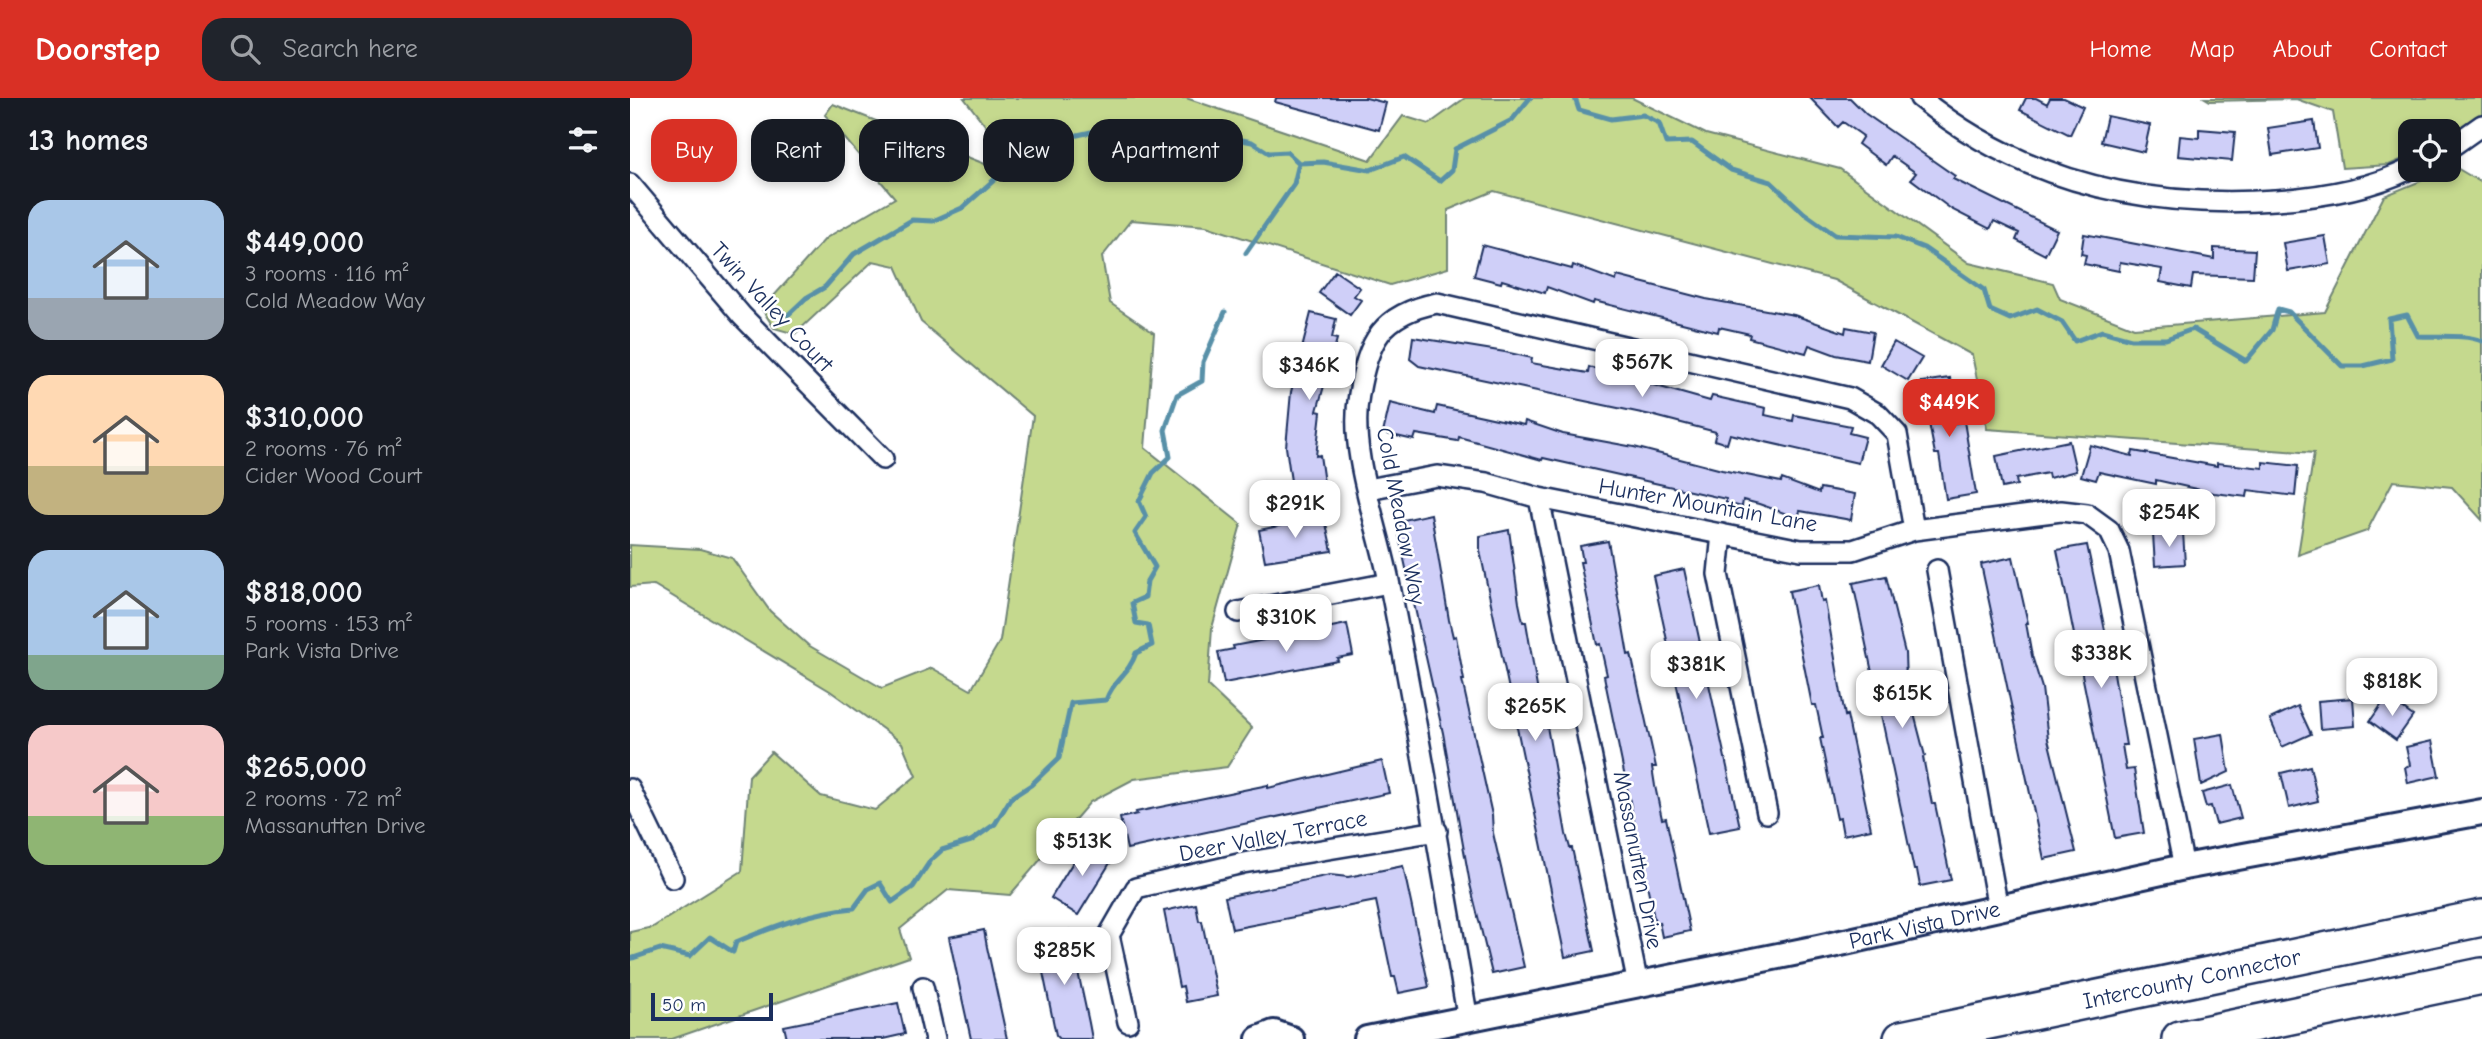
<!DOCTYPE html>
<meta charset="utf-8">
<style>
body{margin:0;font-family:"Comic Neue",sans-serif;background:#20242c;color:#f1f3f6;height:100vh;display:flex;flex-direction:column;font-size:26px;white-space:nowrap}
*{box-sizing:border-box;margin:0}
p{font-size:23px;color:#9ea1a6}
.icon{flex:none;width:38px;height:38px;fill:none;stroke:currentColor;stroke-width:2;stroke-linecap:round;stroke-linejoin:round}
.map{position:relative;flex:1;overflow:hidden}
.side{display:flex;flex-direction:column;background:#171b24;width:630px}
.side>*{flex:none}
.guide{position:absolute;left:21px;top:21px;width:665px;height:63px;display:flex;gap:14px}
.buttons{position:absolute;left:1768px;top:21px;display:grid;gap:14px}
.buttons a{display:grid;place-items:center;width:63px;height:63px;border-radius:14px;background:#171b24;box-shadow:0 4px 10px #0003;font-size:35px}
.scale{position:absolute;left:21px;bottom:18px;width:122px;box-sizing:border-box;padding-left:7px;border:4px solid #1b2f5e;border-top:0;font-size:19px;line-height:24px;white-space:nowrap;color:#1b2f5e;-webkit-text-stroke:5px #fff;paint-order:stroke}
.price{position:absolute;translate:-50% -60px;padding:0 16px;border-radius:14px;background:#fff;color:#222;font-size:23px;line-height:46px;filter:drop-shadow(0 2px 4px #0008)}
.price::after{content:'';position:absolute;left:50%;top:42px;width:21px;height:16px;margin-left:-10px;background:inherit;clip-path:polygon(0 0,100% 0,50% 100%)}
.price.active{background:#d93025;color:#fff}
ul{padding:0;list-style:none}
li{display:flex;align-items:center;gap:21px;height:175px;padding:0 28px}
li span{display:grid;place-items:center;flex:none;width:196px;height:140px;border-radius:21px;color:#555}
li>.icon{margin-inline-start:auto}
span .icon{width:84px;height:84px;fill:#fffc;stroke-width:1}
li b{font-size:30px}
h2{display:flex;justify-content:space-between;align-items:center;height:84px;padding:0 28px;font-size:30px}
.tag{padding:0 24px;border-radius:21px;background:#171b24;box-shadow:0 4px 10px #0003;font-size:24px;line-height:63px}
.tag.active{background:#d93025;color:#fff}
header{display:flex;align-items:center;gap:42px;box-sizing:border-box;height:98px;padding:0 35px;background:#d93025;color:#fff}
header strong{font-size:33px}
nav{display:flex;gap:38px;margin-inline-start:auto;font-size:24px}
.search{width:490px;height:63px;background:#20242c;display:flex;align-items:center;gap:18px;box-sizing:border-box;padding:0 24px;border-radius:21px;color:#9ea1a6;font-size:26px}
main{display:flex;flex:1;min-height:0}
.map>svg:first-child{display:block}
.green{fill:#c5d98e;stroke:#708476;stroke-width:2}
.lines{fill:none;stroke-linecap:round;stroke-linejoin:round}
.stream{stroke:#5890a8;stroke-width:5}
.building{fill:#cfcff8;stroke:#1b2f5e;stroke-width:2}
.minor-casing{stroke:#1b2f5e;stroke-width:24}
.tertiary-casing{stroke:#1b2f5e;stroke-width:30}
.motorway-casing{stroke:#1b2f5e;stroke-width:40}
.minor{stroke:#fff;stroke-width:19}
.tertiary{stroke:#fff;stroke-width:24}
.motorway{stroke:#fff;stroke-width:35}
.labels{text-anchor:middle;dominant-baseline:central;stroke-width:5;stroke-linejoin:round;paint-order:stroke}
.street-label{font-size:23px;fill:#1b2f5e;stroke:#fff}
</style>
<header>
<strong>Doorstep</strong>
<div class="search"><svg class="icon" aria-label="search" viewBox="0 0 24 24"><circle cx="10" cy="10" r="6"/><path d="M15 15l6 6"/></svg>Search here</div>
<nav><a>Home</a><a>Map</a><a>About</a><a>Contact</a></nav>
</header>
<main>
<section class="side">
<h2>13 homes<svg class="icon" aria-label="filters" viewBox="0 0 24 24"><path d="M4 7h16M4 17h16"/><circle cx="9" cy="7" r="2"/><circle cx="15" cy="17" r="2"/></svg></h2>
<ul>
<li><span style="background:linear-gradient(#a9c7e8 70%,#9aa5b1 0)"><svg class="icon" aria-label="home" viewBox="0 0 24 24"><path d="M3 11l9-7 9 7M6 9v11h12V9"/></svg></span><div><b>$449,000</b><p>3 rooms · 116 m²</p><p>Cold Meadow Way</p></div></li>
<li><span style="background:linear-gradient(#ffd9b3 65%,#c2b280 0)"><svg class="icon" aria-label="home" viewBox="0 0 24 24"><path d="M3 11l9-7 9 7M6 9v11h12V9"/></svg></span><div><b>$310,000</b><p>2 rooms · 76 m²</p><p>Cider Wood Court</p></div></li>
<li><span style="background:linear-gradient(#a9c7e8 75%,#7fa58c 0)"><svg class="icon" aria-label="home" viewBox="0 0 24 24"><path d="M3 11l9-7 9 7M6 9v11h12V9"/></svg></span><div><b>$818,000</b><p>5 rooms · 153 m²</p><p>Park Vista Drive</p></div></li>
<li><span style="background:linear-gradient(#f6c9c9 65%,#8fb573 0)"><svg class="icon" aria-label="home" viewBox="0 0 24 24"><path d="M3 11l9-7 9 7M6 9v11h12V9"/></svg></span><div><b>$265,000</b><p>2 rooms · 72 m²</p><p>Massanutten Drive</p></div></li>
</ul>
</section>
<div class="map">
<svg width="1852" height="941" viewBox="0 0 1852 941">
<rect width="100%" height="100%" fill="#fff"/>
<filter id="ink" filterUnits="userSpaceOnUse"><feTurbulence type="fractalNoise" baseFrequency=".0143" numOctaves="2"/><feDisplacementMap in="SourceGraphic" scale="14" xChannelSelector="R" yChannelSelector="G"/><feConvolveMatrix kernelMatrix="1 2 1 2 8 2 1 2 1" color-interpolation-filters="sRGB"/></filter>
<g filter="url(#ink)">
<path class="green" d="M334 0H556L740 62 773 18 799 26 835 0H1002L1076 36 1210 71 1339 165 1423 185 1430 201 1504 230 1695 214 1754 98 1825 69 1852 85V422L1822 389 1763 383 1737 433 1668 457 1684 355 1357 331 1342 257 1204 182 864 93 818 112V170L760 187 576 128 501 122 472 159 480 205 524 235 515 350 611 426 582 530 578 588 622 630 597 669 504 681 460 704 380 797 318 792 270 831 279 859 42 941H0V834L23 829 112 773 119 678 141 654 191 698 245 712 286 678 272 645 200 593 24 487 0 489V447L70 451 102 460 140 513 178 547 252 590 302 570 341 592 370 543 403 318 291 224 266 168 243 163 165 236 144 230 132 211 196 140 265 100 195 17 203 6 355 66 372 49Z
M1575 0H1852V18L1818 41V33H1780V58L1759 67 1712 70 1703 14 1666 1 1580 3Z"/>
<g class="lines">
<path class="stream" d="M945 0 949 12 981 21 1013 17 1029 25 1036 45 1062 44 1101 72 1141 84 1174 115 1205 137 1266 139 1294 150 1354 192 1360 212 1380 221 1407 211 1432 224 1445 243 1472 233 1501 241H1536L1563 231 1616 263 1642 232 1648 211 1659 214 1712 268H1733L1762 261 1759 221 1777 217 1788 238C1808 239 1836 236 1852 243
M616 155 664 86 669 65 693 64 740 72 774 59 810 83 822 72 825 51 882 22 900 0
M158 217 176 200 195 189 224 156 282 122 303 123 332 110 395 55 418 52 443 38 475 31 517 59 536 40 557 39 584 31 602 40 622 44 639 55 657 54 669 65
M0 861 30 851 60 858 80 839 103 854 106 844C145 828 181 814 224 810L238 791 250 785 262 804 283 789 301 762 312 752 341 743 365 726 381 700 401 687 429 660 441 605 476 602C484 580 498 578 506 555L522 547 518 527 506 525 502 505 515 499 517 483 525 469 505 435 516 419 509 403 523 375 540 359 535 332 547 297 572 283 573 264 595 214"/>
</g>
<path class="building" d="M646 0H736L756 5 749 32 645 4Z
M1180 0H1220L1236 16 1325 78 1323 81 1427 132 1415 157 1386 142 1389 135 1364 123 1360 131 1321 111 1281 81 1286 75 1262 58 1256 67 1228 46 1233 38 1213 24 1208 29Z
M1396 0H1406L1417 6 1420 0H1434L1453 9 1440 37 1390 12Z
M1477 18 1520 27 1514 54 1471 44Z
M1684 23 1688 50 1642 57 1638 30Z
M1569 31 1605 34 1602 63 1548 58 1550 38 1569 40Z
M1454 136 1584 161V150L1625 152 1623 179 1563 177 1561 190 1530 184 1532 171 1490 164 1489 173 1454 166 1456 157 1451 156Z
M1695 138 1700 166 1658 173 1653 145Z
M852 147 942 171 943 167 986 183 987 178 1076 201 1164 217 1215 235 1216 229 1243 234 1238 263 1206 257 1179 247 1176 255 1119 240 1120 236 1089 229 1088 234 964 203 963 206 917 189 915 195 872 182 871 185 844 178Z
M705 173 730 190 724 198 731 202 720 217 689 195Z
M681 215 706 221 702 240 707 241 687 313 691 314 686 358 690 357 694 385 662 390 656 349 661 294Z
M783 239 875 254 902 260 901 265 958 275 959 269 1080 303 1082 298 1136 310 1135 317 1163 323 1164 317 1221 328 1219 335 1235 339 1228 365 1100 336 1097 346 1084 342 1086 334 1021 317 789 268 780 261Z
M1264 244 1292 260 1278 283 1251 267Z
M1320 280 1326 325 1334 323 1346 396 1316 401 1309 356H1305L1291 284Z
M760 305 805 316 807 308 894 327 895 323 933 336 1004 349 1092 372 1151 384 1152 381 1189 395 1190 390 1225 396 1221 422 1170 413 1168 420 1129 406 1113 402 1112 409 1096 405V401L913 360 912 362 829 339 828 343 786 336 784 342 753 335Z
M1439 343 1446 373 1419 380 1418 375 1386 381 1387 387 1372 390 1366 358Z
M1460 347 1502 358 1503 353 1587 368V365L1633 370V364L1668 368 1665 398 1618 392 1617 399 1584 395 1526 382V386L1469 374 1466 382 1451 378Z
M801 416 819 522 823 539 826 538 834 582H832L862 717 863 735 894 869 862 876 840 786 813 635 769 439 772 438 769 423Z
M695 421 702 453 635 463 629 432 678 422V425Z
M879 432 889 505 893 524H896L909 601 912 600 936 736 940 750H942L964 853 935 859 850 453V438Z
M1553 434 1555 466 1525 468 1523 436Z
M978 443 998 557 1001 556 1026 669H1022L1025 688 1032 721 1036 720 1060 833 1032 839 1029 824 1025 825 974 578 977 577 970 546 967 547 950 464H953L950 448Z
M1457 447 1484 575 1496 647H1492L1496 672 1504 671 1514 735 1485 740 1427 452Z
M1383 459 1398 525H1396L1402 558 1412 590 1418 641 1446 754 1414 761 1351 466Z
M1054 471 1110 729 1079 735 1023 478Z
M1256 478 1275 555 1276 585 1295 658 1293 659 1302 706H1305L1321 782 1290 788 1287 772H1284L1223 485Z
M1189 487 1192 504 1195 503 1215 618 1217 617 1241 731 1213 737 1210 720 1207 721 1190 640H1193L1186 607H1182L1159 493Z
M717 526 723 557 707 560 708 563 594 585 588 554 604 551 603 548Z
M1757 599 1783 618 1766 642 1740 623Z
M1723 600 1725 628 1690 631 1688 603Z
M1668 608 1681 636 1652 649 1640 621Z
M1593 636 1599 674 1571 687 1564 641Z
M1802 643 1809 678 1778 685 1775 669 1780 667 1776 649Z
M752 663 759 695 497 751 490 720 507 716 506 714 638 687V690Z
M1680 668 1688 703 1659 710 1651 675Z
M1602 687 1611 720 1586 726 1581 708 1576 709 1572 695Z
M456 743 483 760 448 817 421 800Z
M773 768 799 889 769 895 765 879H762L746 803 602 831 595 799 700 777 718 779Z
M566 806 569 823H572L587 898 556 904 553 888 549 889 534 813Z
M354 832 357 849 377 941H341L330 891 319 839Z
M439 832 459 925 462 941H430L426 937 409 855H412L408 838Z
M268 905 275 936 253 941H157L154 928Z"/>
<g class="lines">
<defs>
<path id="minor" d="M1290 0C1393 84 1515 111 1645 102 1690 99 1739 91 1780 71
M1818 51 1852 27
M0 86 112 218 253 361
M738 391 807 378 856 385 909 400 1171 452H1223L1284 432 1431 413 1457 416 1479 432 1489 453 1554 769
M909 400 1008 887
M1092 436 1088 476 1137 715
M1307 472 1368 811
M608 514 759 485
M0 691 43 780
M293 889 305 941
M838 922C813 777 789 633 760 488 749 429 718 355 729 296 738 243 751 216 807 205L1220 300 1248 316 1267 336 1284 432
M498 924 479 837 506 790 613 765 807 733"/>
<g id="tertiary">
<path d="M629 941 644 935 661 941"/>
<path id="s1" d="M737 941 1188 850 1554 769 1852 714"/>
</g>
<g id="motorway">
<path id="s2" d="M1272 941 1852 820"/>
<path d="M1550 941 1852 878"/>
</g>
</defs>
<use href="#minor" class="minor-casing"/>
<use href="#tertiary" class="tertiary-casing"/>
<use href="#motorway" class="motorway-casing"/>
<use href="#minor" class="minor"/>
<use href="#tertiary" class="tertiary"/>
<use href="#motorway" class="motorway"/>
</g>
</g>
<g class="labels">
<g class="street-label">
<text transform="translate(142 209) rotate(47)">Twin Valley Court</text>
<text transform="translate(1078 407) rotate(10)">Hunter Mountain Lane</text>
<text transform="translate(771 418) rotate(79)">Cold Meadow Way</text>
<text transform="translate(643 738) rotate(-11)">Deer Valley Terrace</text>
<text transform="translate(1008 762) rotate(79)">Massanutten Drive</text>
<text stroke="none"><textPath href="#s1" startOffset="569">Park Vista Drive</textPath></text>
<text stroke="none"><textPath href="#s2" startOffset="296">Intercounty Connector</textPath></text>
</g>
</g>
</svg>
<div class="buttons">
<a><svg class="icon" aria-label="locate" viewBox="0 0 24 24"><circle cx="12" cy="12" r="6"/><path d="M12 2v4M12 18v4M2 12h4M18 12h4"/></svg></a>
</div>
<div class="scale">50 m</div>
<b class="price" style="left:1012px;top:301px">$567K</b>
<b class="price" style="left:679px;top:304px">$346K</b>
<b class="price active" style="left:1319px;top:341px">$449K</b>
<b class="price" style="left:665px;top:442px">$291K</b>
<b class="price" style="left:1539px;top:451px">$254K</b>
<b class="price" style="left:656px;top:556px">$310K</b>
<b class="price" style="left:1471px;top:592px">$338K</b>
<b class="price" style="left:1066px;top:603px">$381K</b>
<b class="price" style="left:1762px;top:620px">$818K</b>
<b class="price" style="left:1272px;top:632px">$615K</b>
<b class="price" style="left:905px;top:645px">$265K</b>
<b class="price" style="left:452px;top:780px">$513K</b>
<b class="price" style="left:434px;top:889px">$285K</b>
<div class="guide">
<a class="tag active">Buy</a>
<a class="tag">Rent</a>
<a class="tag">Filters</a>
<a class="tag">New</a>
<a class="tag">Apartment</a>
</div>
</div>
</main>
